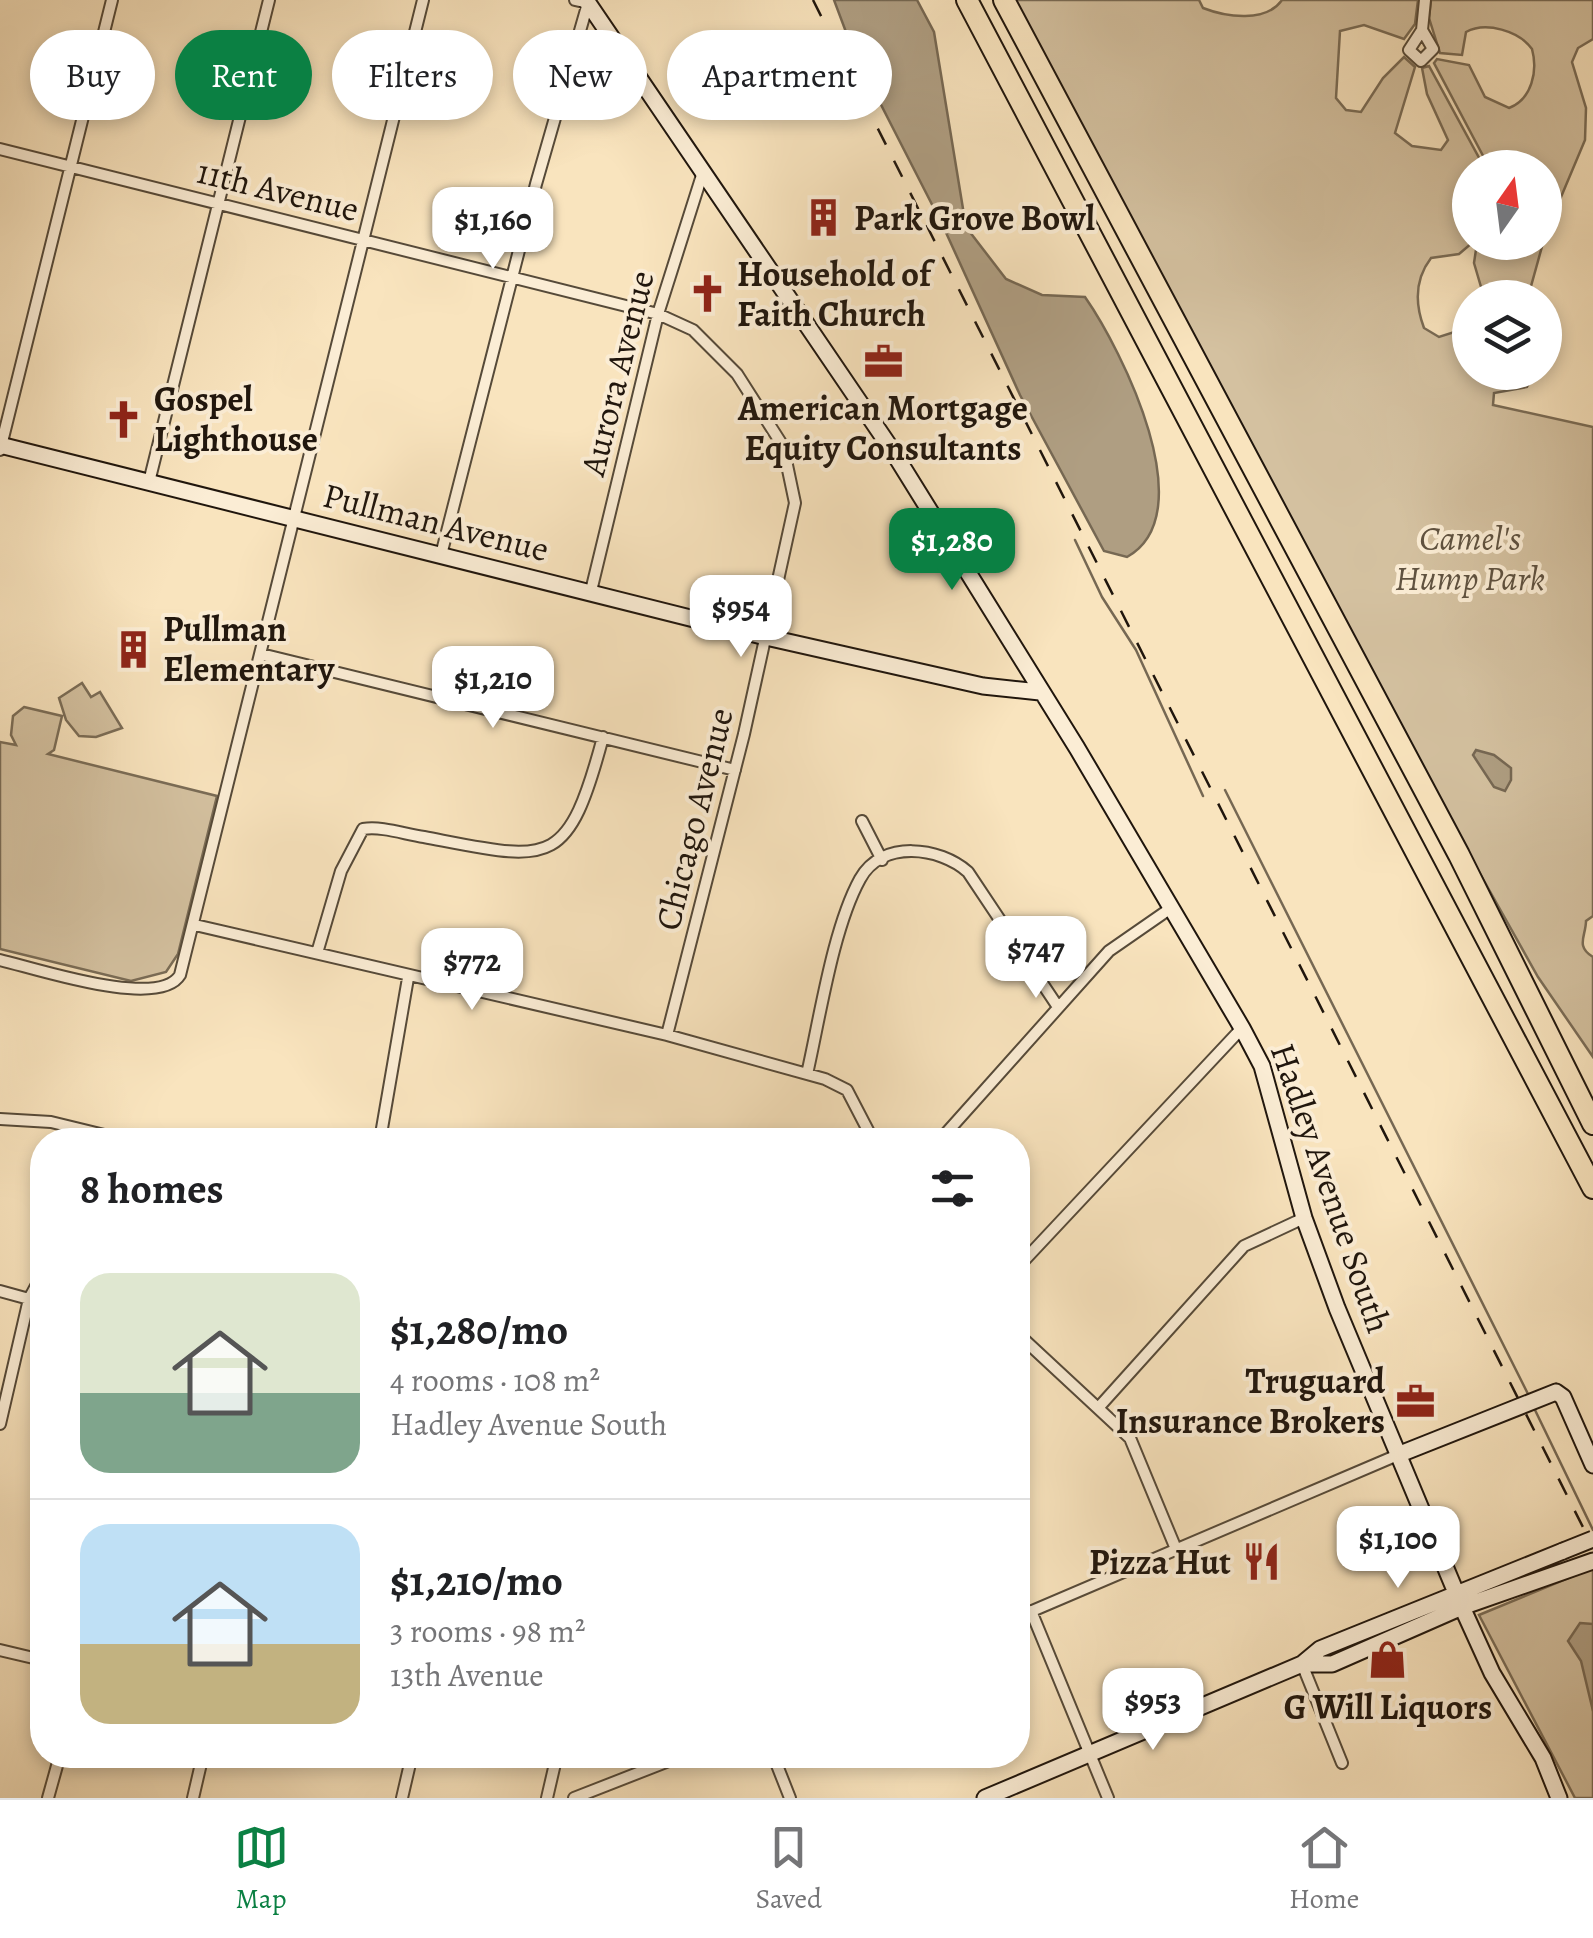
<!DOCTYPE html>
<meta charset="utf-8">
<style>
body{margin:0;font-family:Alegreya,serif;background:#f6f6f6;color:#202124;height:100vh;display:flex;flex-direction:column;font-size:38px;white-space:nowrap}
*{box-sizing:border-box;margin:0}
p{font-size:32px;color:#757577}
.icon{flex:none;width:55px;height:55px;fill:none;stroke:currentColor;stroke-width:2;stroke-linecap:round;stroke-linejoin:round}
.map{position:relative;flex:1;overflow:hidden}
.side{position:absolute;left:30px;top:1128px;width:1000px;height:640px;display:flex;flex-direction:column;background:#fff;border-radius:40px;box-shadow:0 5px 15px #0003}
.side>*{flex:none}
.guide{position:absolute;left:30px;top:30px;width:1000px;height:90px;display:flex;gap:20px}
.needle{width:65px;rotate:14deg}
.fabs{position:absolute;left:1452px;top:150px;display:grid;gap:20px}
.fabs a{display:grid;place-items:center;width:110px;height:110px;border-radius:50%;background:#fff;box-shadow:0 5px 15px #0003;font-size:50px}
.price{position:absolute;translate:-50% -85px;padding:0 22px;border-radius:20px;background:#fff;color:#222;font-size:32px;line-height:65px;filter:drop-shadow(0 2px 5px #0008)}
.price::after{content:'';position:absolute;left:50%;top:60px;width:30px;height:22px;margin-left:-15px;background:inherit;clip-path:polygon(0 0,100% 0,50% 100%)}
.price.current{background:#0b8043;color:#fff}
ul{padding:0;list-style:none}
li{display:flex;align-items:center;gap:30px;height:250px;padding:0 50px}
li+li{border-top:2px solid #e0e0e0}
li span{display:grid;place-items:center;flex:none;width:280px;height:200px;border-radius:30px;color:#555}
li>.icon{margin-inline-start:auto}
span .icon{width:120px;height:120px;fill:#fffc;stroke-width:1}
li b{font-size:42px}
h2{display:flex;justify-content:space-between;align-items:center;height:120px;padding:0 50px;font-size:42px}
.pill{padding:0 35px;border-radius:45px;background:#fff;box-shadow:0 5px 15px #0003;font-size:35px;line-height:90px}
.pill.current{background:#0b8043;color:#fff}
.tabs{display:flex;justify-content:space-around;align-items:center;height:140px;border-top:2px solid #e0e0e0;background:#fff;font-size:28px;color:#757577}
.tabs a{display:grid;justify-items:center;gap:5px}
.tabs .current{color:#0b8043}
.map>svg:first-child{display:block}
.green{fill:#d4c1a0;stroke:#7a6c56;stroke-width:2.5}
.water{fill:#af9e82;stroke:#766853;stroke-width:2.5}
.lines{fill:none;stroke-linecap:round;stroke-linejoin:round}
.stream{stroke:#766853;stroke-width:2.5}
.street-casing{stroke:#564a39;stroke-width:14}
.secondary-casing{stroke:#20160d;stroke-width:19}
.highway-casing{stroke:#20160d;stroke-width:24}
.street{stroke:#fbedd5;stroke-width:10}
.secondary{stroke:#fbedd5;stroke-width:15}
.highway{stroke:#f9e4be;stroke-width:20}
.rail{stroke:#20160d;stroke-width:2.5;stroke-dasharray:18 18;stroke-linecap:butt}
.secondary-bridge-casing{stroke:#20160d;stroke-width:19;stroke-linecap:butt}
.secondary-bridge{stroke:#fbedd5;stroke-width:15}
.labels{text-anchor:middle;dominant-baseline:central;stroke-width:8;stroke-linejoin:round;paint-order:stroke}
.street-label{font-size:35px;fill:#20160d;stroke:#fbedd5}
.poi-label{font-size:35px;font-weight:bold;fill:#20160d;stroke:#fbedd5;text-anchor:start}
.park-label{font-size:35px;font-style:italic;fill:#5f5240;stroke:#fbedd5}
</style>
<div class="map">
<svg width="1593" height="1798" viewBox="0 0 1593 1798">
<rect width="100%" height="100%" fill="#f9e4be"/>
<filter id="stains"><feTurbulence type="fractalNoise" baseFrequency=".002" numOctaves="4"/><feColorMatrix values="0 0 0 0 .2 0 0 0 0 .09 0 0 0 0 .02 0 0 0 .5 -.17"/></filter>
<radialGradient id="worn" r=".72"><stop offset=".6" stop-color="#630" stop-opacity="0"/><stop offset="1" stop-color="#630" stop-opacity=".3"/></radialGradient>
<path class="green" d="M1014 0H1199L1203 8C1226 17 1266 23 1282 0H1418L1415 24 1404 39 1364 25 1340 31 1336 98 1346 110 1361 112 1383 78 1404 57 1415 67 1395 133 1412 146 1441 150 1448 140 1427 94 1422 68 1429 66 1484 167 1470 168 1472 243 1459 254 1431 258C1415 279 1415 304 1424 328L1439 337 1470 327V372L1534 373 1527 387 1494 393 1493 405 1593 427V916L1586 921C1586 936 1575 946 1593 957V1057L1538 977 1456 831Z
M1431 0H1593V39L1578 48 1572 62 1586 108 1585 140 1545 235V168L1489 167 1434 63 1437 59 1469 65 1485 97 1509 108C1532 99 1538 71 1532 49 1519 31 1486 21 1466 32L1462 55 1440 53 1429 18Z
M1477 243H1521L1524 247 1543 243 1528 297H1484L1474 263Z
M82 683 91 697 100 692 122 728 96 737 79 736 66 720 59 698Z
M24 707 62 716 54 750 48 754 217 796 178 954 166 972 131 981 0 949V742L16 745 11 735 13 716Z
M1593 1568V1798H1575L1479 1615Z"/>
<path class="water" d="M834 0H917L934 32 966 227 1006 279 1042 295 1085 297C1122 350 1204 514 1127 557L1104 551 1020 395 943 226 852 48Z
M1476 750 1494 755 1511 768V780L1505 791 1494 787 1473 755Z
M1580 1623 1593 1624V1711L1581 1661 1568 1641Z"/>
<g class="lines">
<path class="stream" d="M1075 540 1102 597 1136 650 1203 796
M1225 790 1530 1398
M1535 1410 1593 1530"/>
<defs>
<path id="street" d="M1422 30 1433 49 1421 61 1409 50 1422 30 1425 0
M0 149 658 314 693 330 737 374 783 446 795 503 744 734 667 1035
M0 450 112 0
M149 482 269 0
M441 555 536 184 588 3 575 0
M591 591 658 314 703 172
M261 654 735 770
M862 821 882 860
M195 925 667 1035 825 1079 847 1090 873 1140
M317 953 341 871 363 829C382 826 404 834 424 837 550 861 567 872 603 737
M0 960C35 968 159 1010 180 975L423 0
M807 1074C820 1017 833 928 860 879 882 839 940 847 968 872L1058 1007
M0 1119 51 1122 125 1140
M380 1140 408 978
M940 1140 1109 951 1171 908
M1018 1267 1242 1028
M0 1291 29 1299
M1018 1334 1130 1438 1176 1549
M1099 1407 1244 1246 1304 1218
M0 1424 29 1299 42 1275
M1031 1611 1108 1798
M1018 1617 1400 1454
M0 1650 42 1660
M1302 1664 1342 1763
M773 1755 790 1798
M48 1798 60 1755
M193 1798 203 1755
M402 1798 412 1755
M547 1798 557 1755
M574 1798 684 1755"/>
<path id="secondary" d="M586 0 892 450 1077 748 1242 1028 1262 1066 1304 1218 1337 1308 1462 1607 1492 1673 1543 1758 1559 1798
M0 445 766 637 983 686 1040 692
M1556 1392 1563 1397 1593 1465
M1400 1454 1556 1392
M1302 1664H1332L1462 1607 1593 1561
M985 1798 1302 1664 1320 1649 1563 1551"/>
<path id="highway" d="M967 0 1593 1188
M1004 0 1459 855 1593 1124"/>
</defs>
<use href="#street" class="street-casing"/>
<use href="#secondary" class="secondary-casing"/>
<use href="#highway" class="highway-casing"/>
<use href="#street" class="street"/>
<use href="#secondary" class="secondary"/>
<use href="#highway" class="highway"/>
<path class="rail" d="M813 0 1593 1547"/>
<defs>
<path id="secondary-bridge" d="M1563 1551 1593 1539"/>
</defs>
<use href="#secondary-bridge" class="secondary-bridge-casing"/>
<use href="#secondary-bridge" class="secondary-bridge"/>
</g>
<defs>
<symbol id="building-bare" viewBox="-9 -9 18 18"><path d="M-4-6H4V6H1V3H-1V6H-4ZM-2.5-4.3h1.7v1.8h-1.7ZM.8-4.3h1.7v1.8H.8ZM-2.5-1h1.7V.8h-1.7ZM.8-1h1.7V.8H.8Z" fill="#8f2418" stroke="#fbedd5" stroke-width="2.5" paint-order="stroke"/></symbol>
<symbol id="church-bare" viewBox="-9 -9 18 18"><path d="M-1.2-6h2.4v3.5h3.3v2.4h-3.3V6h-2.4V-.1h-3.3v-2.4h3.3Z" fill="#8f2418" stroke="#fbedd5" stroke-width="2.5" paint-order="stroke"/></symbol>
<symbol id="office-bare" viewBox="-9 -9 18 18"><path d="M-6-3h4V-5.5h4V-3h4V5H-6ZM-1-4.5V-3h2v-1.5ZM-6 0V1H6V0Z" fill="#8f2418" stroke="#fbedd5" stroke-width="2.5" paint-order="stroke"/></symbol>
<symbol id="restaurant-bare" viewBox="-9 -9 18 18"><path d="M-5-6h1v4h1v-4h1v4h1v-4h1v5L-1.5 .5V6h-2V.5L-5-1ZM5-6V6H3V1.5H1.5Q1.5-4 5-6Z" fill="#8f2418" stroke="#fbedd5" stroke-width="2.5" paint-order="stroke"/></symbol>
<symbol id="shop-bare" viewBox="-9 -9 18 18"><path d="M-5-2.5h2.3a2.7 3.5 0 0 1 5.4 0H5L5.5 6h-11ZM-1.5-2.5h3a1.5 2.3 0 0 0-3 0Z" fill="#8f2418" stroke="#fbedd5" stroke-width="2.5" paint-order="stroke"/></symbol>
</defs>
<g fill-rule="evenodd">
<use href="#building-bare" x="796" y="190" width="55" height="55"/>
<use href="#church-bare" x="680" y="266" width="55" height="55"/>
<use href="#office-bare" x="856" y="334" width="55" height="55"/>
<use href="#church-bare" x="96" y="392" width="55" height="55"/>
<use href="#building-bare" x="106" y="622" width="55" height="55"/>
<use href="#office-bare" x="1388" y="1374" width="55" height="55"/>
<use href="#restaurant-bare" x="1234" y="1534" width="55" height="55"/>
<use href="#shop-bare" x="1360" y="1632" width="55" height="55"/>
</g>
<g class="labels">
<g class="street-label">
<text transform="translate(278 190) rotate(14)">11th Avenue</text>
<text transform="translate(617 373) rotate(-76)">Aurora Avenue</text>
<text transform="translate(436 522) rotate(14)">Pullman Avenue</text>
<text transform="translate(694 819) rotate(-76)">Chicago Avenue</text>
<text transform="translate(1331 1188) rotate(71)">Hadley Avenue South</text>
</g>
<g class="poi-label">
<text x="854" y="218">Park Grove Bowl</text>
<text x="737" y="274">Household of<tspan x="737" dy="40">Faith Church</tspan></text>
<text x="154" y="399">Gospel<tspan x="154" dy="40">Lighthouse</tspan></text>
<text x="883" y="408" text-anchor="middle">American Mortgage<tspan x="883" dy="40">Equity Consultants</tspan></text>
<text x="163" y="629">Pullman<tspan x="163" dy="40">Elementary</tspan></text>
<text x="1385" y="1381" text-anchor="end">Truguard<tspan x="1385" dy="40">Insurance Brokers</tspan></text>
<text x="1231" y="1562" text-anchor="end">Pizza Hut</text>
<text x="1388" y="1707" text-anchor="middle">G Will Liquors</text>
</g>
<g class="park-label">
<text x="1470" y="538">Camel's<tspan x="1470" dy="40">Hump Park</tspan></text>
</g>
</g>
<rect width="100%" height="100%" filter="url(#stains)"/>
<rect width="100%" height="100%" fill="url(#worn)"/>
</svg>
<div class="fabs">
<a><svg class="needle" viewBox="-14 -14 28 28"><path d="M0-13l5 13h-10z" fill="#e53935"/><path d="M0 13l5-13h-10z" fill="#757577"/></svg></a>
<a><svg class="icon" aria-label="layers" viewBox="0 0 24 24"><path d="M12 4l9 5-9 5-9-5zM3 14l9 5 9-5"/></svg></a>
</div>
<b class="price" style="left:493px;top:272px">$1,160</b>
<b class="price current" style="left:952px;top:593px">$1,280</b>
<b class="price" style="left:741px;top:660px">$954</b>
<b class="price" style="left:493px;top:731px">$1,210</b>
<b class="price" style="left:1036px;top:1001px">$747</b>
<b class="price" style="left:472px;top:1013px">$772</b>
<b class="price" style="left:1398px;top:1591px">$1,100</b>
<b class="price" style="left:1153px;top:1753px">$953</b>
<div class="guide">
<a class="pill">Buy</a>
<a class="pill current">Rent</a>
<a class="pill">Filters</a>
<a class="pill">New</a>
<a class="pill">Apartment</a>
</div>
<section class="side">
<h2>8 homes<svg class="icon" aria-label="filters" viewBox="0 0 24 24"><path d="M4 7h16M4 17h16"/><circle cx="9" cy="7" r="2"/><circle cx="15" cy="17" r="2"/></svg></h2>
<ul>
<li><span style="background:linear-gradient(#dfe7d0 60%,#7fa58c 0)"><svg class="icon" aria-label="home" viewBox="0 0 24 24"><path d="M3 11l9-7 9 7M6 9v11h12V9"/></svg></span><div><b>$1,280/mo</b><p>4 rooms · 108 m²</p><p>Hadley Avenue South</p></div></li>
<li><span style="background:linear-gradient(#bfe0f5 60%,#c2b280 0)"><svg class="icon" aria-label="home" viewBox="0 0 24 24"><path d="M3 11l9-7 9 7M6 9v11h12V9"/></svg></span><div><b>$1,210/mo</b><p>3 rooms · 98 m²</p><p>13th Avenue</p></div></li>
</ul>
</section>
</div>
<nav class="tabs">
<a class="current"><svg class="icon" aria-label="map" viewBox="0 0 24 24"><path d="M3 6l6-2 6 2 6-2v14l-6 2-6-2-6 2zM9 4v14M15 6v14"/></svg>Map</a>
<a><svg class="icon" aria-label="saved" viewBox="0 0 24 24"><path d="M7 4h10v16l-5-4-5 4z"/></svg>Saved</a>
<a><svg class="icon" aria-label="home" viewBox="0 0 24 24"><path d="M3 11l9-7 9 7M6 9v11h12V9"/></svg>Home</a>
</nav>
